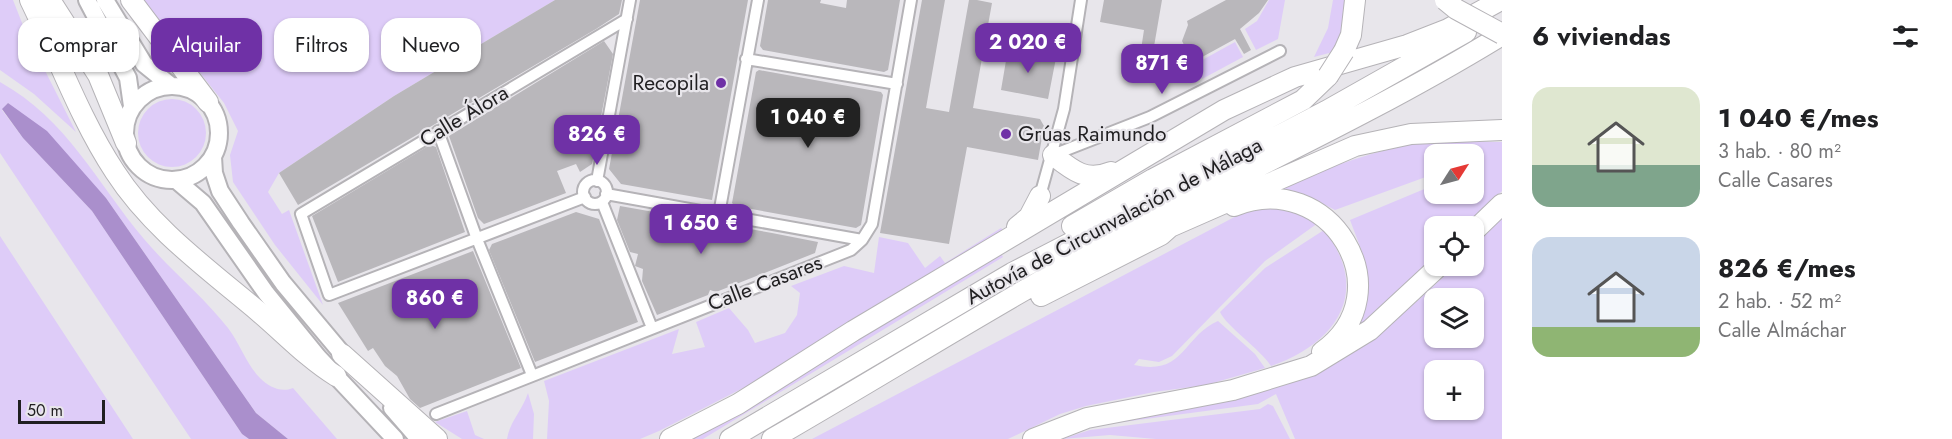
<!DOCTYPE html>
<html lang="es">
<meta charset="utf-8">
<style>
body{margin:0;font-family:Jost,sans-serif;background:#f6f6f6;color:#202124;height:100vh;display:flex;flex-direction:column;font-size:22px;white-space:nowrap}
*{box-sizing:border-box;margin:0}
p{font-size:20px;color:#757577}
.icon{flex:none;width:33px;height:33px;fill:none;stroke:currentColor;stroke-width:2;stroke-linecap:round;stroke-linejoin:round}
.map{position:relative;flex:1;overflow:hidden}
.drawer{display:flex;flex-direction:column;background:#fff;width:450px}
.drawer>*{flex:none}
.banner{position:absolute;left:18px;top:18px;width:570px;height:54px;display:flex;gap:12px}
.needle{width:39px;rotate:54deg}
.fabs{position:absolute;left:1424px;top:144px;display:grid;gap:12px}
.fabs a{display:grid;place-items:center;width:60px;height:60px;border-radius:12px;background:#fff;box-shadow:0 2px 4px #0004;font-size:30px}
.scale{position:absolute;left:18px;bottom:15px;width:87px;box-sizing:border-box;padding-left:6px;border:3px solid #201f21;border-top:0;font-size:16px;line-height:21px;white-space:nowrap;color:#201f21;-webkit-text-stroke:4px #e8e6eb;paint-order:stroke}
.price{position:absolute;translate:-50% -51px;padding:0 14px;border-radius:12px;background:#6f31a6;color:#fff;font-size:20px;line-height:39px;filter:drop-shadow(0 2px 3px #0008)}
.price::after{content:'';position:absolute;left:50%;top:36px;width:18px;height:14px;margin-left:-9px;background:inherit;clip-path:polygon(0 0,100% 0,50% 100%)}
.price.current{background:#222;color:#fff}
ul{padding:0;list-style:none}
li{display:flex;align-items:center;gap:18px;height:150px;padding:0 30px}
li span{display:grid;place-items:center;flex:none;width:168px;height:120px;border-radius:18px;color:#555}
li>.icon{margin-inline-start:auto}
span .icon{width:72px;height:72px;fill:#fffc;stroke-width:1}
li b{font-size:26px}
h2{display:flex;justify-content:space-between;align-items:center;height:72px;padding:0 30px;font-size:26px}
.tag{padding:0 21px;border-radius:18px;background:#fff;box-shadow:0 2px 4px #0004;font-size:21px;line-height:54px}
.tag.current{background:#6f31a6;color:#fff}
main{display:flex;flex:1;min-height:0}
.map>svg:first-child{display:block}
.green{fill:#deccf8;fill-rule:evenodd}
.water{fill:#aa8fcc}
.building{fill:#b9b7bb}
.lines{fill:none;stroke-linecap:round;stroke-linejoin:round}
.minor-casing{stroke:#b5b3b7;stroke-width:14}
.primary-casing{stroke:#b5b3b7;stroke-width:20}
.motorway-casing{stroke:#b5b3b7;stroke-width:22}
.minor{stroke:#fff;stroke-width:10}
.primary{stroke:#fff;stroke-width:16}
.motorway{stroke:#fff;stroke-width:20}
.motorway-bridge-casing{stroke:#b5b3b7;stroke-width:22;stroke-linecap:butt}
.motorway-bridge{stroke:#fff;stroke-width:20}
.poi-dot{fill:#6f31a6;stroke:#e8e6eb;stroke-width:2}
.labels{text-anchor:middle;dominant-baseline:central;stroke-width:4.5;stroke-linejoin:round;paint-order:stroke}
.poi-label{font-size:21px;fill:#201f21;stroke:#e8e6eb;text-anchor:end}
.street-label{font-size:21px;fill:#201f21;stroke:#e8e6eb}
</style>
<main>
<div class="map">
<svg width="1502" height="439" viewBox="0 0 1502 439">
<rect width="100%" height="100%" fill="#e8e6eb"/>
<path class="green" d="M0 0H13L26 33 76 132 34 94 0 70Z
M142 0H555L394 96 279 173 268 192 282 214 289 210 323 305 275 245 233 182 230 155 238 131 224 103Z
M1269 0H1285L1278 39 1256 50 1245 29 1257 21Z
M1333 0H1346L1342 32 1333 52 1314 57 1328 28Z
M1235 42 1243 57 1202 79 1195 64Z
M0 82C68 120 96 182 144 239 170 270 203 296 228 328 240 344 247 365 260 378 269 387 281 393 293 388L337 439H288L256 413 106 198 8 103 2 110 23 138 92 211 242 434 249 439H191L0 153Z
M138 133a34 34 0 1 1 68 0a34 34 0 1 1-68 0Z
M1429 141 1502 142V191L1467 226H1434V259L1355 330 1367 303 1364 257 1350 220 1434 185V194H1473V168L1480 159H1473V154H1434V174L1335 210 1310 197 1281 189C1329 166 1376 150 1429 141Z
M1264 208 1286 209 1318 223 1265 261 1172 356 1159 362 1139 359 1134 365C1185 376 1182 337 1218 321L1255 354 1265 368 1206 385 1154 392 1086 406 1060 414 1008 439H812L1244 212Z
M1502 218V439H1295L1276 394 1258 404 1093 426C1155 406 1223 404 1285 385 1353 363 1404 314 1455 266H1473V247ZM1434 298H1473V338H1434ZM1434 370H1473V410H1434Z
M1001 228 1003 230 948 267 747 386 659 431 640 439H547L549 401 544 381 679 329 672 354 705 347 696 322 729 308 748 330 755 343 785 333 797 315 800 293 791 286 844 266 874 273 879 237 908 243 925 268 940 256 945 263Z
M1324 230C1372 291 1337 343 1271 366 1259 348 1226 326 1220 312L1265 268Z
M0 236 133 439H0Z
M1001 253 1003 257 703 439H683Z
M528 393 534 414 533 439H507C510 421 522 411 528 393Z
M1268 404 1273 406 1290 439H1156L1110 435 1062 439 1090 430 1260 409Z
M467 411 475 435 484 439H462L435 422Z"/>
<path class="water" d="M8 103 47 131 106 198 256 413 288 439H249L242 434 92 211 23 138 2 109Z"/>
<path class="building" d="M555 0H622L619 14 596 29 298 205 279 173 394 96Z
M640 0H748L712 200 621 184 609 169Z
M768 0H821L820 3 846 8 847 0H900L888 70 884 72 763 50 760 46Z
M922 0H945L926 108 949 112 969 0H977L992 3 973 108 1040 119 1044 126 1038 160 967 147 949 244 880 233Z
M1104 0H1162L1152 58 1140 56 1144 30 1100 22Z
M1226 0H1268L1259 13 1240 29 1251 50 1244 54 1235 39 1193 62 1182 41 1188 25 1187 21Z
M604 41 613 54 592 164 580 172 576 164 557 171 566 193 484 224 478 218 449 136Z
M1008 49 1056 58 1048 99 1001 90Z
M759 70 881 92 883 95 861 225 856 228 735 206 732 203 756 72Z
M430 145 436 147 465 232 338 282 312 216Z
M620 206 772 233 818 242 815 253 716 292 710 290 708 295 657 315 642 281 643 269 635 266 638 254 630 252 617 220Z
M576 212 599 219 638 322 535 362 489 250 492 244Z
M473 251 521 368 420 408 410 399 397 376 385 366 373 348 368 351 338 303Z"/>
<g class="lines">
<defs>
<path id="minor" d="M746 59 897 84
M438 131 477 239 532 375
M1053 155 1150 117 1280 51
M583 192a12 12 0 1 1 24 0a12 12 0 1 1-24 0Z
M597 181 630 0
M606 194 862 240
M1040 196 1064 109 1081 0
M585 197 329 295 301 214 627 19
M602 202 652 328
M719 214 758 0
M436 414 851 250 862 240 872 224 911 0"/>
<path id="primary" d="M87 0 128 78 132 106
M105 0 144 64 170 85
M125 133a47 47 0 1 1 94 0a47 47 0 1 1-94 0Z
M213 157 214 173 220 191 241 223 283 283 350 363
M176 180 203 203 266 293 318 357 395 439
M392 408 419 439"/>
<path id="motorway" d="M30 0C58 57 80 119 115 172 151 228 208 269 259 312 285 334 307 358 336 376
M50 0 98 75 126 143
M131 0 208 102
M1344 51 1351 35 1355 0
M1053 155C1073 171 1086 182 1111 172
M1234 206C1329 167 1406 292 1322 352
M1072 226 1153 179 1303 100 1328 76
M1017 227 1029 217 1040 196
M1473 232 1502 204
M1041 296 1161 235 1170 227 1355 146 1411 134 1502 130
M342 354 437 439
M670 439 738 404 853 331 1224 110 1295 77 1407 45 1448 29 1501 0
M730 439 1012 273 1326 111 1466 32
M772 439C892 370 1010 295 1133 230 1257 166 1383 108 1502 35
M1033 439 1087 418 1233 390 1311 366 1370 330 1439 266"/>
</defs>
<use href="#minor" class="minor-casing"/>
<use href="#primary" class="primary-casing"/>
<use href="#motorway" class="motorway-casing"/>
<use href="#minor" class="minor"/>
<use href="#primary" class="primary"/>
<use href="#motorway" class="motorway"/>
<defs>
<path id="motorway-bridge" d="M1445 0 1456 9 1502 34
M1328 76 1344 51"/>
</defs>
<use href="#motorway-bridge" class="motorway-bridge-casing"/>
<use href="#motorway-bridge" class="motorway-bridge"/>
</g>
<g class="poi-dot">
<circle cx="721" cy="83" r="6"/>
<circle cx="1006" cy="134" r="6"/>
</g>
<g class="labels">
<g class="poi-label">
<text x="709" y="83">Recopila</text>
<text x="1018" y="134" text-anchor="start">Grúas Raimundo</text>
</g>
<g class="street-label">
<text transform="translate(464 116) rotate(-31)">Calle Álora</text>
<text transform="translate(1114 221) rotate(-28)">Autovía de Circunvalación de Málaga</text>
<text transform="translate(765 283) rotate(-21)">Calle Casares</text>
</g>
</g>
</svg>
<div class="fabs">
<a><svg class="needle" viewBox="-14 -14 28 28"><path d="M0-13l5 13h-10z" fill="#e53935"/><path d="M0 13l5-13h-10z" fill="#757577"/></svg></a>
<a><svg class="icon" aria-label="locate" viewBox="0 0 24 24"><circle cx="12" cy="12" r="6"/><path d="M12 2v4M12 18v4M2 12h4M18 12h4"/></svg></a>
<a><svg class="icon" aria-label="layers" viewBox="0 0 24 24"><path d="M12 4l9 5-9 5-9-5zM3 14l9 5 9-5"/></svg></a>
<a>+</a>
</div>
<div class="scale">50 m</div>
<b class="price" style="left:1028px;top:74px">2 020 €</b>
<b class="price" style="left:1162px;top:95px">871 €</b>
<b class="price current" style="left:808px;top:149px">1 040 €</b>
<b class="price" style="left:597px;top:166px">826 €</b>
<b class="price" style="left:701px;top:255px">1 650 €</b>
<b class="price" style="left:435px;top:330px">860 €</b>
<div class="banner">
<a class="tag">Comprar</a>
<a class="tag current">Alquilar</a>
<a class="tag">Filtros</a>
<a class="tag">Nuevo</a>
</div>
</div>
<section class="drawer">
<h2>6 viviendas<svg class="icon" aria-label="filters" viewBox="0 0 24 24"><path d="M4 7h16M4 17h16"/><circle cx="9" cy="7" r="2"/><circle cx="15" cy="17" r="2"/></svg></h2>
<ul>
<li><span style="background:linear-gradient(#dfe7d0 65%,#7fa58c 0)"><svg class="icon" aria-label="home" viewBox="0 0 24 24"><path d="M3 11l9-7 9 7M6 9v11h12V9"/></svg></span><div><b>1 040 €/mes</b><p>3 hab. · 80 m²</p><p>Calle Casares</p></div></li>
<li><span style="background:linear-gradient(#c9d6e8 75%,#8fb573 0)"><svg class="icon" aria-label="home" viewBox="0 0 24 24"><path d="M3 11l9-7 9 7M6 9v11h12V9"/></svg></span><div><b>826 €/mes</b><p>2 hab. · 52 m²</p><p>Calle Almáchar</p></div></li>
</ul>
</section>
</main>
